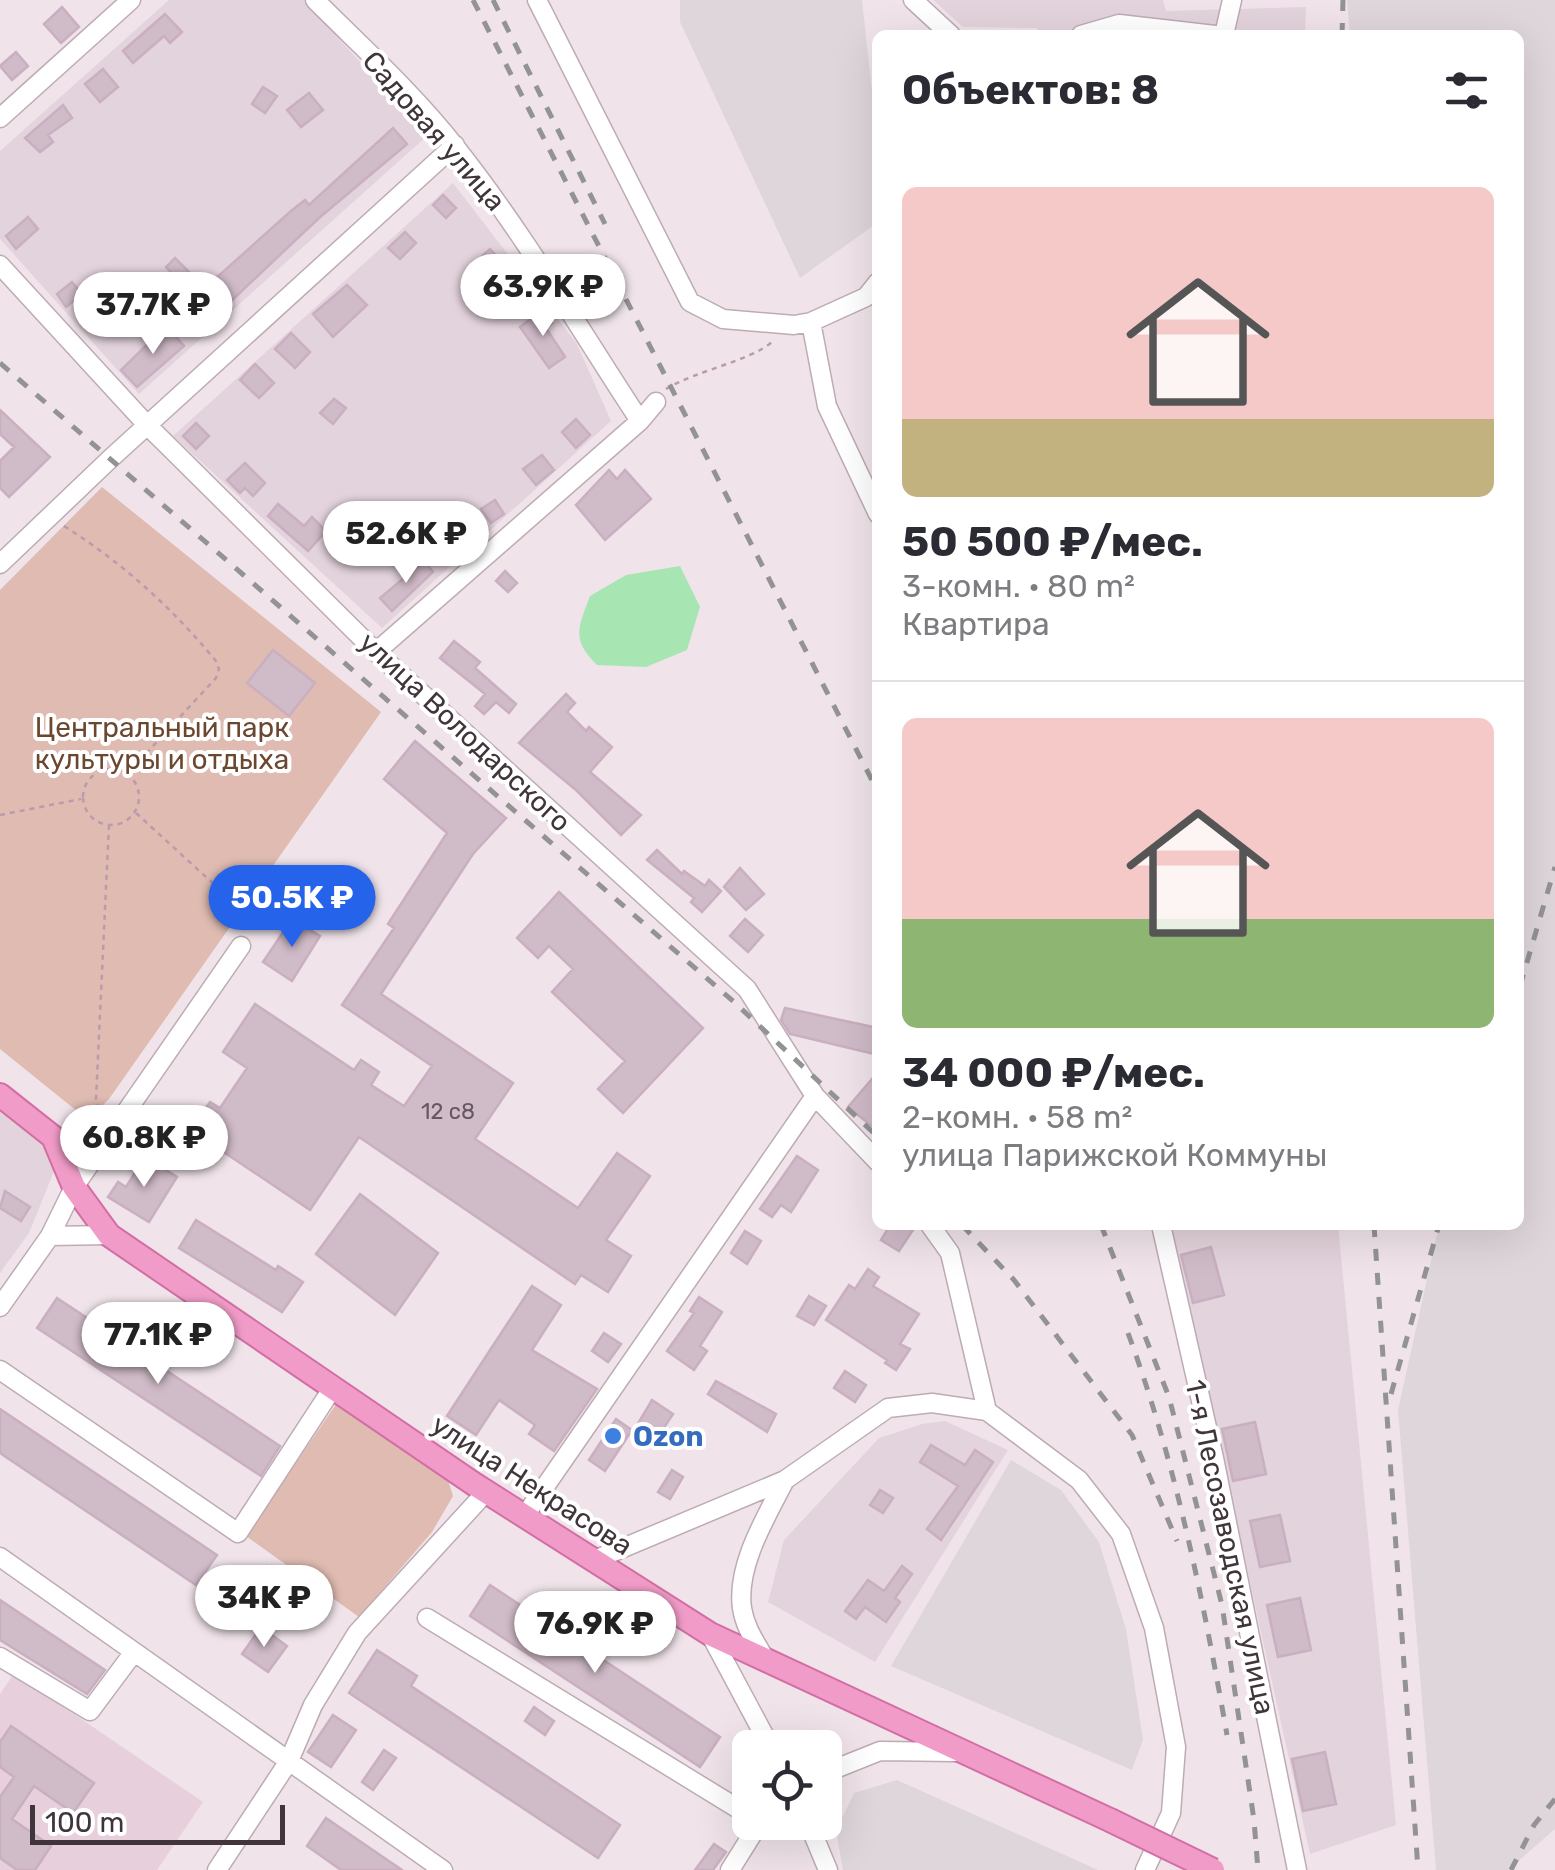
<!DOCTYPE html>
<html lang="ru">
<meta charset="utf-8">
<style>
body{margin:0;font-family:Rubik,sans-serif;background:#f2f2f3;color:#2b2b33;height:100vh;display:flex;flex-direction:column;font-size:38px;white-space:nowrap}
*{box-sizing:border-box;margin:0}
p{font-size:32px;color:#7c7c81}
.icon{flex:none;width:55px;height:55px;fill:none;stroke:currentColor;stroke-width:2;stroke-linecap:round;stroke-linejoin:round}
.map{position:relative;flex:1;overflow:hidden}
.drawer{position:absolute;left:872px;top:30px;width:652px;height:1200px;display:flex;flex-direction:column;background:#fff;border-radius:15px;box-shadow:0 10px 40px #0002}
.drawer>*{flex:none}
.controls{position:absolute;left:732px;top:1730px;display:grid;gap:20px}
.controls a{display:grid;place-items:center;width:110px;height:110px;border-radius:15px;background:#fff;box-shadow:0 10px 40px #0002;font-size:50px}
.scale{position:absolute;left:30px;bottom:25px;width:255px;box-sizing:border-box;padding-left:10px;border:5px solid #41353c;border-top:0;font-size:28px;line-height:35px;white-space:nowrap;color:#41353c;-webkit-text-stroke:8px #fff;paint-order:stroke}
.price{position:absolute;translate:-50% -85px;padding:0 22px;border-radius:35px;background:#fff;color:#222;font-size:32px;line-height:65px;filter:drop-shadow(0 2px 5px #0008)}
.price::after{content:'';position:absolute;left:50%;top:60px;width:30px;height:22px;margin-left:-15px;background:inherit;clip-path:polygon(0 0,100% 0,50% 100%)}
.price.active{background:#2563eb;color:#fff}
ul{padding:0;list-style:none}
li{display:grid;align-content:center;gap:20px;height:530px;padding:0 30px}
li+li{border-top:2px solid #e1e1e2}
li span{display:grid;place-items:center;height:310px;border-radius:15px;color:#555}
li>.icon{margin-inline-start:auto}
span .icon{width:180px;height:180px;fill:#fffc;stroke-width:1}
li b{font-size:42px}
h2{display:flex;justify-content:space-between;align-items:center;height:120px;padding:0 30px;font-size:42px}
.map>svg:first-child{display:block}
.residential{fill:#e3d3dc}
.industrial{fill:#dfd6dc}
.education{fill:#e7d0dc}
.green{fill:#dfbbb1}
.water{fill:#a7e6b2}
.building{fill:#d0bbc8;stroke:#c9afc0;stroke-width:2.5}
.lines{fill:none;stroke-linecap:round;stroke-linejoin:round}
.minor-casing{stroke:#bdabb5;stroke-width:21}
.major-casing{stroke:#d36ea4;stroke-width:26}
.path{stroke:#ba9bad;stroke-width:2.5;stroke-dasharray:5 5;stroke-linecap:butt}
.minor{stroke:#fff;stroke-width:18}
.major{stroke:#f19cc8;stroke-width:22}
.rail{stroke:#939393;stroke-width:5;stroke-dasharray:12 12;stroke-linecap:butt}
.major-bridge-casing{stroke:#d36ea4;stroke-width:26;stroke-linecap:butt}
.major-bridge{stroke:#f19cc8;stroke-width:22}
.shop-dot{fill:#3f7fe0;stroke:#fff;stroke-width:4}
.labels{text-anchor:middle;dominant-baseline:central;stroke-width:8;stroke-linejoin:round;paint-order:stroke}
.number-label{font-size:22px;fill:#65565f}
.street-label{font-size:28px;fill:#41353c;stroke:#fff}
.park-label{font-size:28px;fill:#6b4730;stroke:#fff}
.shop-label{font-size:28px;font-weight:bold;fill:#366cbe;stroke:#fff;text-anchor:start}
</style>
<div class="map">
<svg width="1555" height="1870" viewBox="0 0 1555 1870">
<rect width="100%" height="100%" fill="#f0e4ea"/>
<path class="residential" d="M169 0H304L427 136 139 394 0 239V151Z
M933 0H1163L1166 11 1306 7 1305 35H1037V28L963 27Z
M453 183 577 344 611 421 382 628 173 436Z
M0 1111 59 1159 29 1233 0 1273Z
M1171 1225H1338L1396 1825 1310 1854Z
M945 1421 1008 1450 875 1662 768 1602 784 1540 879 1438 922 1424Z"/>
<path class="industrial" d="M680 0H862L877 137V223L800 278 680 22Z
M1347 0H1555V1829L1508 1870H1436L1398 1410 1439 1225H1520V35H1350Z
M1011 1460 1061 1490 1099 1542 1126 1629 1143 1740 1132 1770 891 1666Z
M897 1780 1098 1870H843L836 1831 854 1793Z"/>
<path class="education" d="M14 1673 203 1802 157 1870H0V1694Z"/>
<path class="green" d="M102 487 381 712 109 1099 88 1120 0 1049V590Z
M341 1397 448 1480 453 1496 432 1532 359 1617 246 1536Z"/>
<path class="water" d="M680 566 700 607 687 650 646 667 597 665C571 639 578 628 590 596L626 575Z"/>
<path class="building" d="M62 7 79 27 61 43 44 24Z
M165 14 182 32 170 43 164 36 133 63 123 51Z
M16 52 28 66 12 80 0 66Z
M103 69 118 87 100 102 85 84Z
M263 87 277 96 265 113 252 104Z
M309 93 323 110 301 127 287 110Z
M63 105 72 118 48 135 53 142 40 152 25 138Z
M393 128 407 144 319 218 209 322 200 312 204 308 166 267 175 258 205 288 291 211 305 200 309 205Z
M443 195 456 208 446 218 433 205Z
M28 217 38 229 16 249 6 236Z
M405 232 416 243 400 259 388 248Z
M490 249 509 270 494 283 476 262Z
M72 282 82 294 66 307 57 294Z
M347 285 367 305 333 337 313 314Z
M542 310 552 323 546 328 565 357 549 368 520 327Z
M166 326 184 346 137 387 121 370Z
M291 333 310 352 295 368 275 349Z
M255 364 274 383 259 398 240 380Z
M334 399 346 408 333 424 320 413Z
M0 410 50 457 9 497 0 488V461L14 447 0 434Z
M576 419 590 435 576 448 562 432Z
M196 423 209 436 196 449 183 436Z
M542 455 554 470 536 485 523 469Z
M245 463 265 483 253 496 245 488 240 493 227 480Z
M609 470 617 479 625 470 651 499 605 540 576 505Z
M495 500 504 514 491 523 481 509Z
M278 504 304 526 312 517 326 531 308 551 268 516Z
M369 515 380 524 365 542 354 532Z
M449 515 472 537 460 549 438 527Z
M424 561 433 572 392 611 380 598Z
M505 571 517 583 508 592 496 581Z
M454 641 480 662 475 668 516 704 509 713 496 702 484 714 475 706 485 694 440 658Z
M273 650 315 683 289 716 247 683Z
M566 694 575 703 567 712 586 731 589 727 612 747 590 772 641 815 621 835 576 790 519 743Z
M415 741 506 818 473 854 381 994 513 1083 475 1139 578 1208 617 1153 650 1176 606 1240 631 1256 608 1292 581 1275 575 1284 359 1137 310 1210 191 1130 210 1102 220 1108 247 1068 223 1052 255 1004 354 1070 361 1060 379 1072 371 1085 404 1106 432 1066 342 1005 394 928 388 924 447 833 384 779Z
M657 850 682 874 684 871 705 886 709 880 721 891 702 912 691 902 694 898 647 860Z
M740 868 764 894 746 910 724 887Z
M559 892 703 1028 623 1113 598 1089 625 1061 552 992 573 969 549 946 538 958 517 938Z
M292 919 320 936 292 981 263 962Z
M745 919 763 935 748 952 730 936Z
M785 1008 878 1028V1055L790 1034 781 1020Z
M878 1072V1131L848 1107Z
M797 1156 818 1170 791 1212 781 1205 772 1217 760 1209Z
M145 1157 177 1177 149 1222 108 1197 118 1182 126 1187Z
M5 1191 30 1207 21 1221 0 1208Z
M360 1194 438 1253 395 1315 316 1254Z
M196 1220 276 1270 278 1266 303 1282 282 1312 179 1248Z
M890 1225H905L913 1230 899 1251 881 1240Z
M745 1231 761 1241 747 1264 731 1253Z
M1211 1247 1224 1295 1193 1303 1181 1255Z
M868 1269 879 1277 873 1286 919 1314 900 1344 910 1349 896 1370 885 1363 887 1360 826 1320 849 1285 855 1289Z
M532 1286 561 1305 532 1350 597 1389 554 1451 529 1434 535 1425 499 1400 476 1435 447 1416Z
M809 1296 826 1306 814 1325 797 1316Z
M699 1297 722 1312 700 1346 707 1351 694 1370 667 1351 694 1313 690 1311Z
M57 1298 280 1446 261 1476 37 1328Z
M604 1333 621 1344 608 1362 592 1351Z
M845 1371 866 1385 855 1402 834 1388Z
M716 1381 776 1414 767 1432 708 1394Z
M652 1400 673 1414 657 1438 637 1425Z
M0 1409 217 1555 196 1585 0 1453Z
M616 1419 632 1430 605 1471 589 1460Z
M1255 1422 1266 1474 1233 1481 1222 1429Z
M931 1445 965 1465 975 1450 993 1462 941 1540 927 1529 958 1486 920 1462Z
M672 1470 683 1477 670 1499 658 1492Z
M880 1490 893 1498 883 1513 870 1505Z
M1280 1515 1290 1561 1260 1567 1250 1521Z
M267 1566 279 1574 269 1588 258 1581Z
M902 1566 912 1574 895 1598 900 1602 886 1622 865 1607 856 1619 845 1611 868 1580 884 1591Z
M490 1585 720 1737 700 1767 470 1616Z
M1300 1598 1311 1650 1278 1657 1267 1605Z
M0 1600 105 1670 87 1694 0 1640Z
M261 1627 287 1646 268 1672 242 1654Z
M377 1650 417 1676 411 1686 620 1825 598 1858 349 1693Z
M534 1707 554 1721 545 1735 525 1721Z
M333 1715 356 1730 331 1767 308 1752Z
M11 1726 94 1783 73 1813 34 1786 12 1819 51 1846 35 1870H17L0 1858V1797L14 1777 0 1767V1742Z
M384 1750 396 1758 373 1790 362 1782Z
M1325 1752 1336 1804 1303 1811 1292 1759Z
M326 1818 402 1870H341L307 1846Z
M714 1844 726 1852 713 1870H695Z"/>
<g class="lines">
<defs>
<path id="minor" d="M315 0C363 48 415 95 457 149 525 235 580 330 640 421
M537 0 690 302 723 319 794 325 811 322
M913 0 951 35
M1081 35 1119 24 1215 35
M1224 35 1232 0
M0 118 131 0
M0 265 148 426 376 652 747 989 815 1096 878 1162
M878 282 866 297 811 322 827 406 878 514
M0 564 110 459 455 145 452 144
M376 652 640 421 656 402
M930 1225 950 1253 987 1411
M1161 1225 1214 1458 1297 1870
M50 1236 109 1235
M0 1307 50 1236 74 1187 241 946
M0 1370 238 1533 332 1389
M524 1517 815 1096
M0 1557 443 1870
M592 1561 785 1480 888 1408 932 1403 987 1411 1079 1480 1121 1534 1154 1628 1176 1747 1171 1813 1145 1870
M427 1618 750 1816
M710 1634 771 1748
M0 1657 90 1711 134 1652
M765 1659C756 1643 745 1628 742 1608 736 1566 766 1517 785 1480
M825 1773 880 1751 955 1752
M808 1822 828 1870
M217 1870 289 1761 313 1705 357 1633 486 1492
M730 1870 760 1822"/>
<path id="major" d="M0 1095 53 1137 74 1187 109 1235 474 1484 710 1634 1110 1820"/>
</defs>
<use href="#minor" class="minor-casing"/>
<use href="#major" class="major-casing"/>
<path class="path" d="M666 389C695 371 750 361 772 342
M64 526C124 564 171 607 216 661L219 669 216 678 127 774
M83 797a28 28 0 1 1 56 0a28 28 0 1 1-56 0Z
M136 813 217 887
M0 815 81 799
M101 1119 96 1099 109 825"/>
<use href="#minor" class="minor"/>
<use href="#major" class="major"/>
<path class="rail" d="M473 0 878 792
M493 0 605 224
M1342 35 1343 0
M0 363 734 1002 878 1137
M1520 986 1555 867
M962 1225 1014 1280 1132 1435 1177 1541
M1101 1225 1169 1397 1222 1605 1254 1820 1258 1870
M1374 1225 1418 1870
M1128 1333C1176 1463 1203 1599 1227 1735
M1391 1394 1439 1225
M1511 1870 1534 1825 1555 1799"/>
<defs>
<path id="major-bridge" d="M1110 1820 1213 1870"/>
</defs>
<use href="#major-bridge" class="major-bridge-casing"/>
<use href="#major-bridge" class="major-bridge"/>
</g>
<circle class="shop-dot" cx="613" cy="1436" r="10"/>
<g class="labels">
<g class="number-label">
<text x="448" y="1111">12 с8</text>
</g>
<g class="street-label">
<text transform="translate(434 131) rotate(49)">Садовая улица</text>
<text transform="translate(465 732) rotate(43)">улица Володарского</text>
<text transform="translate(532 1485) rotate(33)">улица Некрасова</text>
<text transform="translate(1230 1547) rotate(78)">1-я Лесозаводская улица</text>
</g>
<g class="park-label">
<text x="162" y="727">Центральный парк<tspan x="162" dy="32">культуры и отдыха</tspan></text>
</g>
<g class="shop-label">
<text x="633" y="1436">Ozon</text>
</g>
</g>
</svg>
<div class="controls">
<a><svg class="icon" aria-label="locate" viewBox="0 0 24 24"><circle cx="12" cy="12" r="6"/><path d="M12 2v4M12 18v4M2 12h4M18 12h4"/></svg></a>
</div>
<div class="scale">100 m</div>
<b class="price" style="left:543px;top:339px">63.9K ₽</b>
<b class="price" style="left:153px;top:357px">37.7K ₽</b>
<b class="price" style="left:406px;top:586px">52.6K ₽</b>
<b class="price active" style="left:292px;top:950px">50.5K ₽</b>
<b class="price" style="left:144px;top:1190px">60.8K ₽</b>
<b class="price" style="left:158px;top:1387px">77.1K ₽</b>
<b class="price" style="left:264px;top:1650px">34K ₽</b>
<b class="price" style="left:595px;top:1676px">76.9K ₽</b>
<section class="drawer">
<h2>Объектов: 8<svg class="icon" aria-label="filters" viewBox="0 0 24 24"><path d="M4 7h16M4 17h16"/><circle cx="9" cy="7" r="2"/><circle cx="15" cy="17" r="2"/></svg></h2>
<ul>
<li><span style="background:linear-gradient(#f6c9c9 75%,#c2b280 0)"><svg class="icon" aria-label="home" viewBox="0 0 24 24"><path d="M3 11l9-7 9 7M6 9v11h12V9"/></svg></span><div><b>50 500 ₽/мес.</b><p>3-комн. · 80 m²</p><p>Квартира</p></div></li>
<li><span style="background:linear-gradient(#f6c9c9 65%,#8fb573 0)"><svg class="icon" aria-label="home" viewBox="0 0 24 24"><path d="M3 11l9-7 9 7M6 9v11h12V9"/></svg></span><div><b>34 000 ₽/мес.</b><p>2-комн. · 58 m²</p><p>улица Парижской Коммуны</p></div></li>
</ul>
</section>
</div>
